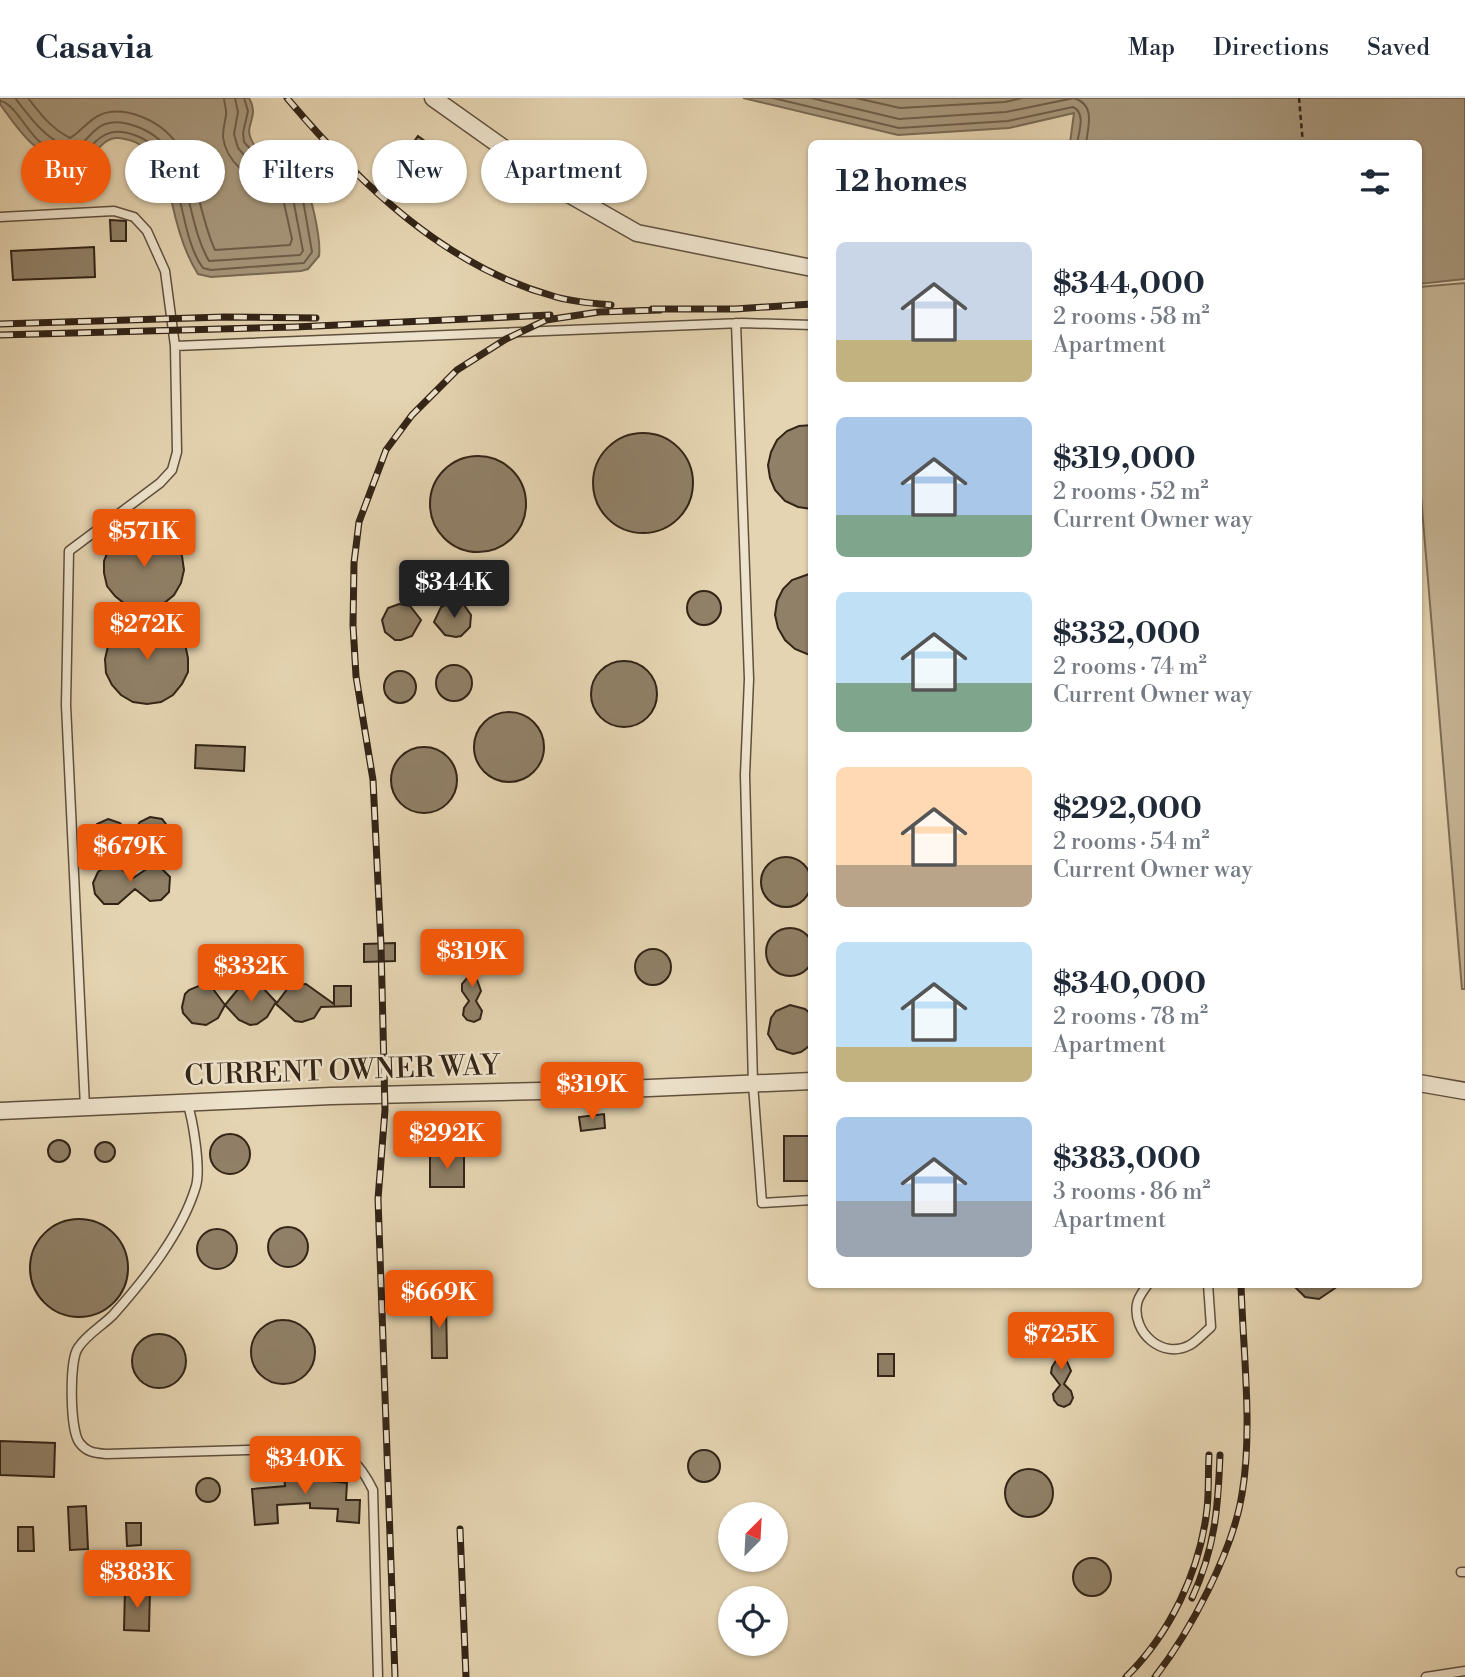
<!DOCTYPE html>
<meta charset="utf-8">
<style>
body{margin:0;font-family:"Libre Bodoni",serif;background:#f6f6f7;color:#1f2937;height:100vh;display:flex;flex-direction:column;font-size:26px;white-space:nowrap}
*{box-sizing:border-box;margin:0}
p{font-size:23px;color:#747a83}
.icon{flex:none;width:38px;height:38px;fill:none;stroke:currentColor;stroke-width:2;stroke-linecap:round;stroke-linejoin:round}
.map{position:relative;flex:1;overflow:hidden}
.details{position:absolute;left:808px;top:42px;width:614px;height:1148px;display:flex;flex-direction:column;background:#fff;border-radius:10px;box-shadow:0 2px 5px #0004}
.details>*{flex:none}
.guide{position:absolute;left:21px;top:42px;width:665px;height:63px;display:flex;gap:14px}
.needle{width:46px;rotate:24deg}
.buttons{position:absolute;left:718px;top:1404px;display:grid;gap:14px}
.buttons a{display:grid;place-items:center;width:70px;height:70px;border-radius:50%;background:#fff;box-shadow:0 2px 5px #0004;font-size:35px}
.price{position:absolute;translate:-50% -60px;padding:0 16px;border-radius:7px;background:#ea580c;color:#fff;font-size:23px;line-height:46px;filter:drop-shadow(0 2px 4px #0008)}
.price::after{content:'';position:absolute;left:50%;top:42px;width:21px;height:16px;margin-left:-10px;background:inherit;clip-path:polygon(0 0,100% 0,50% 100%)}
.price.active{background:#222;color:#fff}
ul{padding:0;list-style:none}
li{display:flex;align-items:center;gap:21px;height:175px;padding:0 28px}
li span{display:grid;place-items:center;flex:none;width:196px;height:140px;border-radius:10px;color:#555}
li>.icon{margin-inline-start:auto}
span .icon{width:84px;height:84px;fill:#fffc;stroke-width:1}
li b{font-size:30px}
h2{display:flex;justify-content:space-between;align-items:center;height:84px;padding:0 28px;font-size:30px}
.pill{padding:0 24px;border-radius:32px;background:#fff;box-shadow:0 2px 5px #0004;font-size:24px;line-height:63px}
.pill.active{background:#ea580c;color:#fff}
header{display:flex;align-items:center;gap:42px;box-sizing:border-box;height:98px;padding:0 35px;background:#fff;border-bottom:2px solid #e0e1e3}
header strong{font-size:33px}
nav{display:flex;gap:38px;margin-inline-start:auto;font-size:24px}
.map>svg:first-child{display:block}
.green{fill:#c7b697;stroke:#7d6d57;stroke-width:2}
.water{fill:#a8987d;stroke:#796a54;stroke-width:2}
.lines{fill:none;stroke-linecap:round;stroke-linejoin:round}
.shore{stroke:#6e5e4a;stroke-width:2}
.building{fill:#908067;stroke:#332417;stroke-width:2}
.service-casing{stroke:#60503e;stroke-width:11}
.minor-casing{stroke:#60503e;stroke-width:19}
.path{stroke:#332417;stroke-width:2.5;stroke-dasharray:5 3.5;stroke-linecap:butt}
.service{stroke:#eee3cc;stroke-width:8}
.minor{stroke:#eee3cc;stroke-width:16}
.rail-casing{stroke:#332417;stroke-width:7}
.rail{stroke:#eee3cc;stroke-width:4.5;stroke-dasharray:13;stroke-linecap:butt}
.labels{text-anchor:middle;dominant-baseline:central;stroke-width:5;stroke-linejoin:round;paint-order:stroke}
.street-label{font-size:28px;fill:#332417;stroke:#eee3cc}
</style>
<header>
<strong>Casavia</strong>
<nav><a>Map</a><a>Directions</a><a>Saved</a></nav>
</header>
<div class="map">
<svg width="1465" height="1579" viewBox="0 0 1465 1579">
<rect width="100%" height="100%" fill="#e5d4b1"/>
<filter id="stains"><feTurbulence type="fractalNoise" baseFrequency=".00286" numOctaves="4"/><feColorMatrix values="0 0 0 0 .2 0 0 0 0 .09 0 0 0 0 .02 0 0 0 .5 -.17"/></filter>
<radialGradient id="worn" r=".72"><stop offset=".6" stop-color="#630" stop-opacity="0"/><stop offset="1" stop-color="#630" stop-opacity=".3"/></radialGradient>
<path class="green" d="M1465 185V891H1462L1419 374V189Z"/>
<path class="water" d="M0 0H249C260 20 244 26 251 41 259 61 283 64 298 76 311 86 321 143 319 158L308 171 301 173 211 179 198 176C185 156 177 128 172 105 164 75 156 44 119 40 97 38 92 72 71 70 36 56 21 36 0 6Z
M743 0H1465V181L1419 186V46L1070 45 1074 15 1009 30 898 37Z"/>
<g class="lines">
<path class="shore" d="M15 0C34 25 44 38 72 53 85 47 91 31 105 26 116 22 128 25 138 29 194 50 183 119 209 163L300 157 303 153 291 90 257 72 238 50 234 36 238 14 235 0
M28 0C41 17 51 30 70 40 81 34 88 22 100 17 113 11 129 14 142 19 199 41 193 104 215 152L290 147 292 141 282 96C258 82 227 71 223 39 223 31 225 24 226 17 227 11 224 6 224 0
M773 0 899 30 1008 23 1073 9C1086 15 1079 33 1077 46
M811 0 899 21 1006 14 1074 0C1096 7 1088 28 1086 46
M856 0 900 10 1005 4 1022 0
M0 3C13 4 27 33 39 43 49 52 62 59 74 63L78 62C98 41 106 26 137 38 188 58 175 132 203 170L211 172 304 165 312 154 302 96 298 85 263 65 244 44 243 35 248 13 244 0"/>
</g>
<path class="building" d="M418 38 461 69 439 100 396 69Z
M110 122 126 123V143H111Z
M94 149 95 179 13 182 11 153Z
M812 327V411L798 409 785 403 775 392 770 380 768 367 771 354 777 342 787 333 799 328Z
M593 385a50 50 0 1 1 100 0a50 50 0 1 1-100 0Z
M430 406a48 48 0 1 1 96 0a48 48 0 1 1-96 0Z
M140 431 153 432 166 437 176 447 182 458 184 472 181 485 174 497 163 506 144 513 125 506 115 498 107 488 104 475V463L109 451 117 441 128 434Z
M812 475V558L795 551 785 542 778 530 775 517 777 503 783 491 792 482Z
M687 510a17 17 0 1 1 34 0a17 17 0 1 1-34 0Z
M452 504 464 507 471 517 470 529 461 538 456 539 445 537 434 524 441 509Z
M399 506 410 508 421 522 412 538 401 542H395L385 534 382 522 388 510Z
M145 521 165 527 176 535 185 546 188 560V574L182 586 173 597 161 604 147 606 133 604 121 597 112 587 106 575 105 561 108 548 115 537 125 528Z
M591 596a33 33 0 1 1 66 0a33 33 0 1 1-66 0Z
M436 585a18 18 0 1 1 36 0a18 18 0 1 1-36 0Z
M384 589a16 16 0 1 1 32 0a16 16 0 1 1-32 0Z
M474 649a35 35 0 1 1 70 0a35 35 0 1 1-70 0Z
M196 647 245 649 244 673 195 670Z
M391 682a33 33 0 1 1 66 0a33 33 0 1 1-66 0Z
M150 719 162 721 169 730V742L156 756 140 749 131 736 140 724Z
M108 721 120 725 131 737 123 750 111 760 98 752 92 743V737L97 726Z
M761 784a25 25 0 1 1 50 0a25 25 0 1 1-50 0Z
M112 764 133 780 151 768 162 771 170 779 169 794 161 802 150 803 135 791 118 806H104L95 796 93 785 98 774Z
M766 854a24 24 0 1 1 48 0a24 24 0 1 1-48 0Z
M395 845V863L364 864V846Z
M635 869a18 18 0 1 1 36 0a18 18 0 1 1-36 0Z
M471 858 477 860 480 864 476 879 481 893 476 903 482 913 480 921 474 924 467 922 463 917 464 910 469 903 462 893V886L469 878 463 872 462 866 465 860Z
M251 886 264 891 276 904 267 919 257 926 250 927 239 922 225 907 238 891Z
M306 886 334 906V888H351V908L321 909 314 920 302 924 295 923 276 906 288 890 294 887Z
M201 887 213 891 225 907 218 920 206 927 192 925 183 915 182 909 185 896 189 892Z
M790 907 805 911 812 917V946L801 954 793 956 777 951 768 936 771 920 776 913Z
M604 1016 605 1030 581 1033 579 1019Z
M210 1056a20 20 0 1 1 40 0a20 20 0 1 1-40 0Z
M784 1038H812V1083H784Z
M48 1053a11 11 0 1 1 22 0a11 11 0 1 1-22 0Z
M95 1054a10 10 0 1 1 20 0a10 10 0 1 1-20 0Z
M430 1057H464V1089H430Z
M30 1170a49 49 0 1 1 98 0a49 49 0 1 1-98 0Z
M268 1149a20 20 0 1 1 40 0a20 20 0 1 1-40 0Z
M197 1151a20 20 0 1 1 40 0a20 20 0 1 1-40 0Z
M1292 1186H1341L1319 1201 1305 1199Z
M431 1205H446L447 1260H432Z
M251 1254a32 32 0 1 1 64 0a32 32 0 1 1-64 0Z
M132 1263a27 27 0 1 1 54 0a27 27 0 1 1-54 0Z
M1062 1239 1068 1242 1070 1248 1065 1259 1071 1273 1064 1286 1071 1293 1073 1300 1070 1306 1064 1309 1058 1307 1054 1302 1053 1296 1060 1287 1051 1275 1052 1269 1057 1261 1052 1252 1051 1246 1055 1241Z
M878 1256H894V1278H878Z
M0 1343 55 1345 54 1379 0 1377Z
M688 1368a16 16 0 1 1 32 0a16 16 0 1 1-32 0Z
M299 1367 300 1374 331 1373V1383L347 1385 346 1402H360L359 1425 337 1423 338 1411 310 1410V1405L277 1407 278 1425 255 1427 252 1391 285 1388 283 1368Z
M1005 1395a24 24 0 1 1 48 0a24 24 0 1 1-48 0Z
M196 1392a12 12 0 1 1 24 0a12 12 0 1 1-24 0Z
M86 1408 88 1451 70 1452 68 1409Z
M126 1425H141V1447L127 1448Z
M18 1429H33L34 1453H18Z
M1073 1479a19 19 0 1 1 38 0a19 19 0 1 1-38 0Z
M125 1491H150L149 1533 124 1532Z"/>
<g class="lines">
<defs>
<path id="service" d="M0 119 114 113 134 119 147 133 165 173 175 248 177 354 172 372 160 385 69 453 66 607 85 1009
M736 225 749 581 745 677 753 986 762 1105 812 1102
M175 248 742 225 812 227
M187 1004C193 1022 201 1070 196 1088 182 1135 145 1181 113 1217 102 1228 86 1237 78 1250 69 1263 70 1331 79 1344 86 1354 94 1355 106 1356L318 1350C350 1359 358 1361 373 1392L378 1579
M1148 1186C1144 1192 1138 1199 1137 1206 1132 1234 1162 1262 1190 1247 1197 1243 1204 1235 1211 1229L1208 1186
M1461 1474H1465
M1426 1579 1465 1573"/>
<path id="minor" d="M433 0 567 95 637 135 812 170
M1419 985 1465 993
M0 1013 331 998 626 991 812 983"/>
</defs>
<use href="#service" class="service-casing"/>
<use href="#minor" class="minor-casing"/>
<path class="path" d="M1299 0 1303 46"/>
<use href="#service" class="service"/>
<use href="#minor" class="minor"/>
<defs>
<path id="rail" d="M287 0C358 84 444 168 553 198 571 204 592 205 611 207
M652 211H735L812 206
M0 226 224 219 316 220
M0 237 295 229 550 217
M460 1431 466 1579
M1192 1500C1215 1450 1218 1411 1220 1357
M395 1579 378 1101 385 1012 381 847 373 682 356 578 353 527 354 465 359 424 386 352 412 317 457 272 506 241 546 222 599 214 660 212
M1126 1579C1170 1536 1200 1473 1207 1411 1209 1394 1208 1375 1209 1357
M1155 1579C1190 1534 1233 1453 1242 1396 1253 1331 1243 1253 1241 1186"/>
</defs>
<use href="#rail" class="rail-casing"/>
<use href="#rail" class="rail"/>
</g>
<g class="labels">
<g class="street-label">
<text transform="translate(342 973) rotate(-2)">CURRENT OWNER WAY</text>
</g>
</g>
<rect width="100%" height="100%" filter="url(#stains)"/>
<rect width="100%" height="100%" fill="url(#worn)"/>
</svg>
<div class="buttons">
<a><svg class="needle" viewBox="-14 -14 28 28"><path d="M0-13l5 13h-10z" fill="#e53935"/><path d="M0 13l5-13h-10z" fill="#747a83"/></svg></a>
<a><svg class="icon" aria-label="locate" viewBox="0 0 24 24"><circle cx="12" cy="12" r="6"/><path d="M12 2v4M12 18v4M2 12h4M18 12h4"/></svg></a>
</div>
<b class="price" style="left:144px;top:471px">$571K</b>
<b class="price active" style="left:454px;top:522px">$344K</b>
<b class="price" style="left:147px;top:564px">$272K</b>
<b class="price" style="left:130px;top:786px">$679K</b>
<b class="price" style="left:472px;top:891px">$319K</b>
<b class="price" style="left:251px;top:906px">$332K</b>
<b class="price" style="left:592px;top:1024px">$319K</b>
<b class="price" style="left:447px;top:1073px">$292K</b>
<b class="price" style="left:439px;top:1232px">$669K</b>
<b class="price" style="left:1061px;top:1274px">$725K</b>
<b class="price" style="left:305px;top:1398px">$340K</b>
<b class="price" style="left:137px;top:1512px">$383K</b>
<div class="guide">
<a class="pill active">Buy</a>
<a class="pill">Rent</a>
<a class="pill">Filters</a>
<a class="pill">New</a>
<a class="pill">Apartment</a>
</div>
<section class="details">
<h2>12 homes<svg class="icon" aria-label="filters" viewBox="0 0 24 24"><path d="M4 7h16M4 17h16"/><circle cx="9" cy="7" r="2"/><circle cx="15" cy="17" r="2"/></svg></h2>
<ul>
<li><span style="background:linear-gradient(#c9d6e8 70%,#c2b280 0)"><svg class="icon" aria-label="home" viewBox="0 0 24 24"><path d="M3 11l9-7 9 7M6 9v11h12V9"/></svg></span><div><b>$344,000</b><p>2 rooms · 58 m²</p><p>Apartment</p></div></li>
<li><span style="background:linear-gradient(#a9c7e8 70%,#7fa58c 0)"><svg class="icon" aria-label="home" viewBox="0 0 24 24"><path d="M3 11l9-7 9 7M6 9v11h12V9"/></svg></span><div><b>$319,000</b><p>2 rooms · 52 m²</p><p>Current Owner way</p></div></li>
<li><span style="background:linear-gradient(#bfe0f5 65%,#7fa58c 0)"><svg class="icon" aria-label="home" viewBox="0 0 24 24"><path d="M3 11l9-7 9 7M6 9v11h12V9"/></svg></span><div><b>$332,000</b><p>2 rooms · 74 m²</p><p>Current Owner way</p></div></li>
<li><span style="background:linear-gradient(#ffd9b3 70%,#b9a48a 0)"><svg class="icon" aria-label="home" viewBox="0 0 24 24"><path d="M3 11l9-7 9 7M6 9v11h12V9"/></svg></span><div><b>$292,000</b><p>2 rooms · 54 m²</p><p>Current Owner way</p></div></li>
<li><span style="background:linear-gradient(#bfe0f5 75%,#c2b280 0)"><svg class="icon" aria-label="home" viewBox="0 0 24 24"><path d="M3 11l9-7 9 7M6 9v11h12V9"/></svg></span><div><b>$340,000</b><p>2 rooms · 78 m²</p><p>Apartment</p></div></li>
<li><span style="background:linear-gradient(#a9c7e8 60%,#9aa5b1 0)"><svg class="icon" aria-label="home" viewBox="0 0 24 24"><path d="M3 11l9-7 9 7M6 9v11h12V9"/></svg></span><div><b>$383,000</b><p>3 rooms · 86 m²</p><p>Apartment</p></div></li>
</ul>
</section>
</div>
